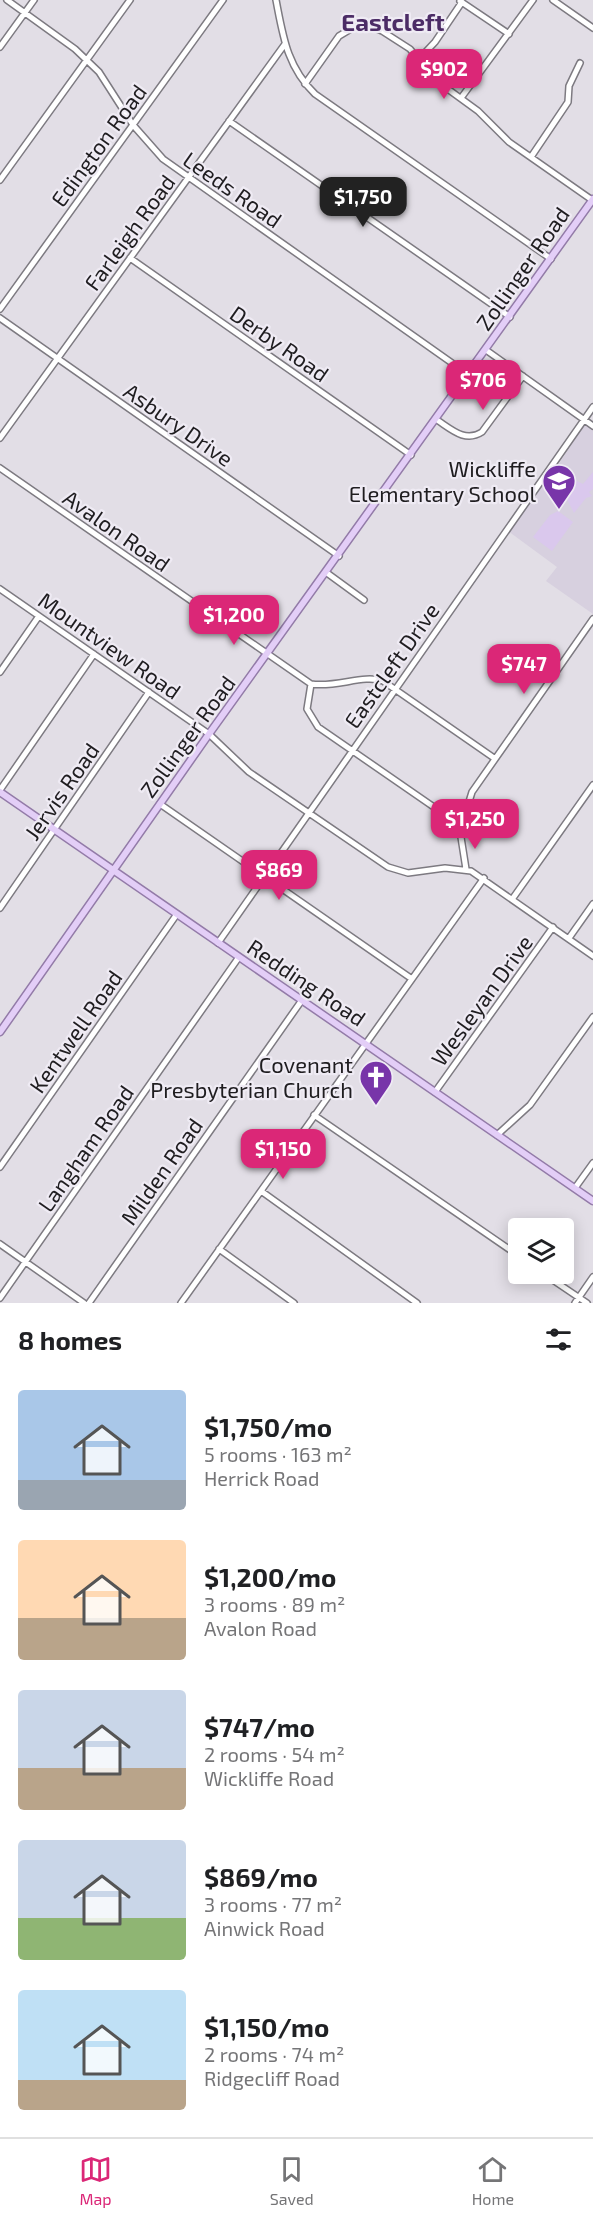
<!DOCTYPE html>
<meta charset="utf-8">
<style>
body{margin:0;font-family:"Exo 2",sans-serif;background:#f2f2f2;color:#202124;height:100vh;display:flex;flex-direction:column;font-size:22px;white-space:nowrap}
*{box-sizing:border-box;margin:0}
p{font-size:20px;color:#757577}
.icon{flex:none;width:33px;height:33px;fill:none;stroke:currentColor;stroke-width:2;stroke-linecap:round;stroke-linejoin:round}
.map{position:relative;height:1303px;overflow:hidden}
.drawer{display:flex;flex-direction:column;background:#fff;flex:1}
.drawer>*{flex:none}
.tools{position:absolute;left:508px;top:1218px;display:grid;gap:12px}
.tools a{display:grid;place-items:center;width:66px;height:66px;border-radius:6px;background:#fff;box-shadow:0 3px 15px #0003;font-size:30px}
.price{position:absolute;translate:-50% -51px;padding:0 14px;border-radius:12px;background:#db2777;color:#fff;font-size:20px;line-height:39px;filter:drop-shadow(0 2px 3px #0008)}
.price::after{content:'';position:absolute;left:50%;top:36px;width:18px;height:14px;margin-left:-9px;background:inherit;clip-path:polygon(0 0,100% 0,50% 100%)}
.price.current{background:#222;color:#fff}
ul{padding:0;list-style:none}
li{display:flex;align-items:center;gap:18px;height:150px;padding:0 18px}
li span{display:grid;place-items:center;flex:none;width:168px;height:120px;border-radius:6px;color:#555}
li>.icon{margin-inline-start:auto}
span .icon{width:72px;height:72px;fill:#fffc;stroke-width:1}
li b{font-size:26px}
h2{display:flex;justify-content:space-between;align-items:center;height:72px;padding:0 18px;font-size:26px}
.dock{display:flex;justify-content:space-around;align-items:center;height:84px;border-top:2px solid #e0e0e0;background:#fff;font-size:16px;color:#757577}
.dock a{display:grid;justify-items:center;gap:3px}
.dock .current{color:#db2777}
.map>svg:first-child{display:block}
.built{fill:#d7d0df}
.green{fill:#dac8ed}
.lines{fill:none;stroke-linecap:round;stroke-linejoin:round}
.minor-casing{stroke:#7d7a81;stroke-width:8}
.major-casing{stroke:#937ba8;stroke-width:9}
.minor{stroke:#fff;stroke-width:5}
.major{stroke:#e3cef7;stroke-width:6}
.labels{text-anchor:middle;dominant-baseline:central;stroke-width:4.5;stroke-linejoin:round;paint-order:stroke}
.street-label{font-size:22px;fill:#1f1d20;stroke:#efebf4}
.poi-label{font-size:22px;fill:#1f1d20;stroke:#efebf4;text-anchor:end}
.neighbourhood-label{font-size:24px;font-weight:bold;fill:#4c2c66;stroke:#efebf4}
</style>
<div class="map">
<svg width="593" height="1303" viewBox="0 0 593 1303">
<rect width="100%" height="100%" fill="#e2dee6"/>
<path class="built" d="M588 425 593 429V614L546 581 557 567 508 531 540 488 546 483 584 426Z"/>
<path class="green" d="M593 472V489L589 492 592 496 586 498 574 513 558 482 571 478 583 484Z
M558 511 573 522 552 551 533 537 550 515Z"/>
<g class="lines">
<defs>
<path id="minor" d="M7 0 75 49 99 72 133 125 163 159 469 375
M276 0C283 36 287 67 315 94L551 259
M553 0 593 28
M460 1 509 34
M0 47 34 0
M420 58 435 42 462 2
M305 84 339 36 354 27 369 26 382 31 410 49 434 79 478 111 509 142 592 200
M461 98 533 0
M229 121 510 317
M531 157 568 102 569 86 580 63
M0 180 130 0
M130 258 411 455
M0 309 223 0
M0 318 339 556
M486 350 593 426
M437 420C451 429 465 443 482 432L523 376
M0 438 285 44
M0 468 311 684C337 688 363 674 383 681L494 758
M327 573 364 600
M0 589 209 734 249 772 388 867 408 873 445 868 471 871 593 956
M0 672 39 616
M311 684 307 709 318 727 441 812 460 831
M0 790 94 654
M160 804 412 979
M466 869 460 831 472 792 593 619
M513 898 593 785
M0 908 149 692
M569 938 593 904
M218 943 593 407
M435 1092 553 927
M314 1115 519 1256
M497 1135 530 1105 593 1017
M0 1167 177 914
M575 1188 593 1163
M261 1191 417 1303
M0 1244 84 1303
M219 1249 294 1303
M544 1274 587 1303
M0 1298 239 957
M89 1303 302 1000
M181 1303 484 878
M575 1303 593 1277"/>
<path id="major" d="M0 792 593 1201
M0 1032 209 734 593 199"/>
</defs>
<use href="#minor" class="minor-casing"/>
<use href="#major" class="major-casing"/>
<use href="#minor" class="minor"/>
<use href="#major" class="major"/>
</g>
<defs>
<symbol id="school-pin" viewBox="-11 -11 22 30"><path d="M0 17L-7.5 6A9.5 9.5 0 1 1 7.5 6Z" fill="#7835a9" stroke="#efebf4"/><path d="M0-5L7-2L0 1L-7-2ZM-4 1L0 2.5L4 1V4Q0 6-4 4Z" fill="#fff"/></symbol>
<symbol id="church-pin" viewBox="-11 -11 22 30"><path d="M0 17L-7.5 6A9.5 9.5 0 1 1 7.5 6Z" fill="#7835a9" stroke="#efebf4"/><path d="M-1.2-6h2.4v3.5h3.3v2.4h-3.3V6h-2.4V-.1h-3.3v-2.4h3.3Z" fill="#fff"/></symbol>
</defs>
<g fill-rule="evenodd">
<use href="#school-pin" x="540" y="462" width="38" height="52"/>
<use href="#church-pin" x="357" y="1058" width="38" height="52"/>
</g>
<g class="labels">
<g class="street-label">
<text transform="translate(98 145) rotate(-54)">Edington Road</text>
<text transform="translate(233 189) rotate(35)">Leeds Road</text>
<text transform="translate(129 232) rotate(-54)">Farleigh Road</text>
<text transform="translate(522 268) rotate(-55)">Zollinger Road</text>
<text transform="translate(280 343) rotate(35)">Derby Road</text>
<text transform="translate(179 424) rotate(35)">Asbury Drive</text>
<text transform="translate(117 530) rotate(35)">Avalon Road</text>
<text transform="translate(110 645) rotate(35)">Mountview Road</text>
<text transform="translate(391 665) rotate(-55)">Eastcleft Drive</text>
<text transform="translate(187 736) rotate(-54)">Zollinger Road</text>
<text transform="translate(61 791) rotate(-55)">Jervis Road</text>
<text transform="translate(307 982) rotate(34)">Redding Road</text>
<text transform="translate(481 1000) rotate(-54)">Wesleyan Drive</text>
<text transform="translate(75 1031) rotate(-55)">Kentwell Road</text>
<text transform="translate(85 1148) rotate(-55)">Langham Road</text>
<text transform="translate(161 1171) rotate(-55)">Milden Road</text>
</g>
<g class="poi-label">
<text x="536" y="468">Wickliffe<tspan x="536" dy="25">Elementary School</tspan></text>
<text x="353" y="1064">Covenant<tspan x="353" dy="25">Presbyterian Church</tspan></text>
</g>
<g class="neighbourhood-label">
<text x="393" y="21">Eastcleft</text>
</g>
</g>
</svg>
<div class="tools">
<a><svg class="icon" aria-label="layers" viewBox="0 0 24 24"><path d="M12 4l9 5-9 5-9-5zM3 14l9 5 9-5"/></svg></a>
</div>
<b class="price" style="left:444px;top:100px">$902</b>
<b class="price current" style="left:363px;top:228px">$1,750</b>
<b class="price" style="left:483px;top:411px">$706</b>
<b class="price" style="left:234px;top:646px">$1,200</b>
<b class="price" style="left:524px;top:695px">$747</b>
<b class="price" style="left:475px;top:850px">$1,250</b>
<b class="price" style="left:279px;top:901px">$869</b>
<b class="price" style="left:283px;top:1180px">$1,150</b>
</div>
<section class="drawer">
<h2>8 homes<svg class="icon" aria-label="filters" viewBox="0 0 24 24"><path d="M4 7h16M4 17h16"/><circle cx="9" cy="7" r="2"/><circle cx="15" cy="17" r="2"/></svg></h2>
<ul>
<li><span style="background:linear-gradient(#a9c7e8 75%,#9aa5b1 0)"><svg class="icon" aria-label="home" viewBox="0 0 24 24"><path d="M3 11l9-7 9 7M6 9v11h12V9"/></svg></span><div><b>$1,750/mo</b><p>5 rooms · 163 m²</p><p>Herrick Road</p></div></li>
<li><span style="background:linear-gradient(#ffd9b3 65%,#b9a48a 0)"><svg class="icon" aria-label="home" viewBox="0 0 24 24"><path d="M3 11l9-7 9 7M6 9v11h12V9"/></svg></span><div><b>$1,200/mo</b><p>3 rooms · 89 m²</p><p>Avalon Road</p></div></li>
<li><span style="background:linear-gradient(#c9d6e8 65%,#b9a48a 0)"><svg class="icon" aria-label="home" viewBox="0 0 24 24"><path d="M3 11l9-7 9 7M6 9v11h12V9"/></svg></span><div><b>$747/mo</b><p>2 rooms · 54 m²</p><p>Wickliffe Road</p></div></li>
<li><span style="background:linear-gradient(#c9d6e8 65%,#8fb573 0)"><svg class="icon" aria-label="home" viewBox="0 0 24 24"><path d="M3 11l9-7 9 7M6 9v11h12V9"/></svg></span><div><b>$869/mo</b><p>3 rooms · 77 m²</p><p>Ainwick Road</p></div></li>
<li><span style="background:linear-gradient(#bfe0f5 75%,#b9a48a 0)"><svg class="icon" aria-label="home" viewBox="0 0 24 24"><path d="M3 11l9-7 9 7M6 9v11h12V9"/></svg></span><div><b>$1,150/mo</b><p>2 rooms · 74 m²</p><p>Ridgecliff Road</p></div></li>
</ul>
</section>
<nav class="dock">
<a class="current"><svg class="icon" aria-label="map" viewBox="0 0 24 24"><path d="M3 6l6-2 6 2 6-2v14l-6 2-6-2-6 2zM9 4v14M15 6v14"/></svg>Map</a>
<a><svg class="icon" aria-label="saved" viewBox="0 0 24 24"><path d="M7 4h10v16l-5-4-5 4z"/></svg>Saved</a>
<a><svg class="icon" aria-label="home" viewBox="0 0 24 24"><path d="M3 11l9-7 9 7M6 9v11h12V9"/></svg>Home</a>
</nav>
